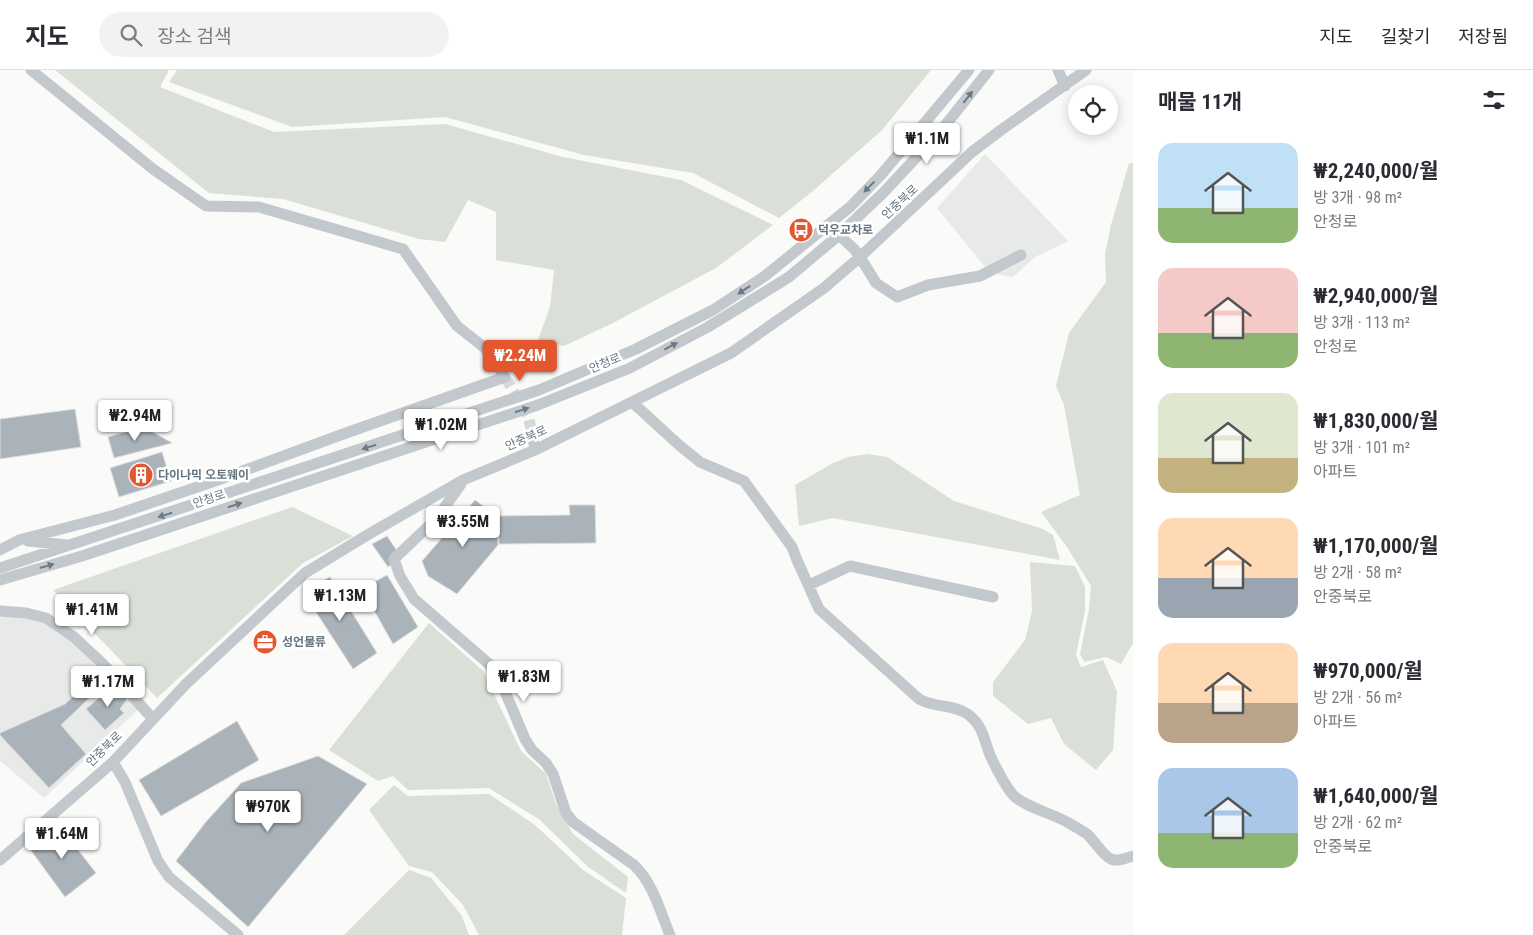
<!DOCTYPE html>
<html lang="ko">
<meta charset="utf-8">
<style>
body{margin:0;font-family:"Roboto Condensed","Noto Sans KR",sans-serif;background:#f2f2f3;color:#2b2b33;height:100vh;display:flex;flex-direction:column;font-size:19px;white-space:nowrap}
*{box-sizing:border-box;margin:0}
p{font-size:16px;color:#7c7c81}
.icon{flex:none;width:28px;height:28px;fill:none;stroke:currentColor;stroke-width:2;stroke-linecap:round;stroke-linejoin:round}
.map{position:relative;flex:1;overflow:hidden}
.sheet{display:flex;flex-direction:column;background:#fff;width:400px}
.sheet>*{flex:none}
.fabs{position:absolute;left:1068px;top:15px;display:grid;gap:10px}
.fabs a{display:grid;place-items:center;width:50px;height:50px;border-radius:50%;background:#fff;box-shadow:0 2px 12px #0003;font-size:25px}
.price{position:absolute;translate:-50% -42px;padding:0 11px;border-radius:5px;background:#fff;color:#222;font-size:16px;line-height:32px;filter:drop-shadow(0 1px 2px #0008)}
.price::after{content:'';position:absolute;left:50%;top:30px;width:15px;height:11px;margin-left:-8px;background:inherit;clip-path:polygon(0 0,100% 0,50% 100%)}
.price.on{background:#e4572e;color:#fff}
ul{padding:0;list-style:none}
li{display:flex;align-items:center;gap:15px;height:125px;padding:0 25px}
li span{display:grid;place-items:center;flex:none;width:140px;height:100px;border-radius:15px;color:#555}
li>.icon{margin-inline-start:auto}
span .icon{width:60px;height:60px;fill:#fffc;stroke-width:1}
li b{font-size:21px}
h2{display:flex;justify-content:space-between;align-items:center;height:60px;padding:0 25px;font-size:21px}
header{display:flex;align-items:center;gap:30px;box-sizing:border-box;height:70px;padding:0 25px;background:#fff;border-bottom:1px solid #e1e1e2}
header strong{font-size:24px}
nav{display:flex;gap:28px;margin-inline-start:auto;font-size:18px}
.search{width:350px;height:45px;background:#f2f2f3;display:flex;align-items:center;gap:12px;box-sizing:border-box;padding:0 18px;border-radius:28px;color:#7c7c81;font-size:19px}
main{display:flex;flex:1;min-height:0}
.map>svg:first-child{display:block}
.built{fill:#e8e9e9}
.green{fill:#dadfd7}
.building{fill:#aab3b9;stroke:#dcdcda}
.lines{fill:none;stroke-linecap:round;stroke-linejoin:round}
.minor-tunnel{stroke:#d5d9db;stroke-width:11;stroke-dasharray:11 5.5;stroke-linecap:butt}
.minor{stroke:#c3c8cc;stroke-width:11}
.oneway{fill:#6a7a87}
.labels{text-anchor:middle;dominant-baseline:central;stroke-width:5;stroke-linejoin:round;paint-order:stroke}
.street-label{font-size:12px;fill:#657683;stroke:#fff}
.poi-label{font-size:12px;font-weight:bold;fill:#657683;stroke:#fff;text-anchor:start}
</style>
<header>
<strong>지도</strong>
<div class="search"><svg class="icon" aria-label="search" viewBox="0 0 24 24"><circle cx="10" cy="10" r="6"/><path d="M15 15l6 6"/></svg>장소 검색</div>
<nav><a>지도</a><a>길찾기</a><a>저장됨</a></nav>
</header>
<main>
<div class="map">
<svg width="1133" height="865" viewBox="0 0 1133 865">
<rect width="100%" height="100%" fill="#fafaf8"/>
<path class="built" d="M985 84 1068 171 1035 187 1013 207 990 203 937 138Z
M0 544 46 551 99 594 138 640 44 728 0 691Z"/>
<path class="green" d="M55 0H169L160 17 274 62 445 54 563 87 681 110 773 155 716 198 611 254 564 276 538 270 550 237 554 200 496 190V142L468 130 445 172 419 169 283 129 209 123Z
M177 0H931L882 60 813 121 779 148 693 103 584 85 445 47 292 57 169 12Z
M1129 93H1133V573L1121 594 1106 587 1084 592 1080 584 1089 539 1091 516 1067 477 1041 442 1080 425 1064 335 1056 316 1069 263 1106 212 1105 184 1111 155Z
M868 384 887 387 954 431 1043 459 1053 465 1060 490 833 448 799 456 795 415 833 393 848 387Z
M292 437 353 466 303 493 157 628 53 520Z
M1030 492 1075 496 1085 517V541L1076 585 1081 597 1103 590 1117 621 1113 680 1096 700 1064 674 1051 648 1028 654 993 626V612L1025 570 1032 541Z
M429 553 483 601 521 681 546 704 556 734 573 764 628 807 626 823 587 796 540 750 489 718 408 720 393 706 378 711 329 680Z
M394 715 408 726 489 724 535 755 583 800 626 828 622 865H479L463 835 432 802 409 796 369 740Z
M409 800 431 808 462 846 469 865H344Z"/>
<path class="building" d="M75 339 81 377 0 389V349Z
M144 357 172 373 114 388 108 367Z
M162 382 171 411 119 427 110 398Z
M475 430 497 446 498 475 457 524 428 506 422 491Z
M569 435H595L596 473 499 474 498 446 570 445Z
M387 466 401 487 388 497 372 474Z
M387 505 418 557 393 574 362 519Z
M330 507 377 583 353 599 303 522Z
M99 603 107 611 61 655 86 684 49 718 0 665V663L65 634Z
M113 616 127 629 120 639 124 643 105 660 86 639Z
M237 651 259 690 161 746 139 710Z
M318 686 367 714 248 857 176 791 205 753 241 713Z
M58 754 96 803 65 827 27 775Z"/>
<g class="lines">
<path class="minor-tunnel" d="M505 307 528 345 532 363"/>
<path class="minor" d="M1058 0 1065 16
M835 158 839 165 854 179 860 187 876 213 897 227 928 215 980 206 1021 185
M632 332 679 375 700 392 744 411 792 477 797 490 819 539 919 629C934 638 954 634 969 645 983 656 984 670 990 685 996 698 1004 714 1013 725 1023 736 1053 744 1067 752 1074 756 1081 760 1087 764 1094 770 1103 786 1111 789 1117 792 1127 788 1133 786
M532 363 535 380
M461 414 437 448 394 489 400 506 414 529 489 594 498 605 525 669 532 680 546 693 553 704 566 743 573 752 634 795C653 813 660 841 670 865
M28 471 67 475
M0 480 19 470 115 445 218 410 346 363 505 307 485 278 457 256 403 179 259 137 206 136 153 99 31 0
M0 498 539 320 636 279 713 240 765 206 850 137 880 106 969 0
M0 510 82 486 538 335 630 298 708 257 789 207 839 165 884 122 940 62 989 0
M809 515 850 496 993 527
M0 541 26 543 46 548 74 567 105 596 153 649
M113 692 125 712 158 791 169 807 238 865
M0 790 113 692 186 614 305 503 369 464 463 410 535 380 731 283 824 218 860 187 972 82 1001 60 1086 0"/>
</g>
<defs><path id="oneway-solid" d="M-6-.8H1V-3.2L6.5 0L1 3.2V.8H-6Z" transform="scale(1.25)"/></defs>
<g class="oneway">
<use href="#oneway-solid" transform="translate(968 27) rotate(-52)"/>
<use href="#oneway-solid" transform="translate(869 117) rotate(135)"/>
<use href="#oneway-solid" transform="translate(744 220) rotate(147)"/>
<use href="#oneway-solid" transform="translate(671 276) rotate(-28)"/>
<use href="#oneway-solid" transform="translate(522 340) rotate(-18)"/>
<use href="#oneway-solid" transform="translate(369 377) rotate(162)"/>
<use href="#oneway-solid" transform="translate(235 435) rotate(-18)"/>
<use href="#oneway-solid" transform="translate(165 445) rotate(162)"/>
<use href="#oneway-solid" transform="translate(47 496) rotate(-16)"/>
</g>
<defs>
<symbol id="bus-disc" viewBox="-11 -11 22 22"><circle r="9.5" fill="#e4572e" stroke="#fff"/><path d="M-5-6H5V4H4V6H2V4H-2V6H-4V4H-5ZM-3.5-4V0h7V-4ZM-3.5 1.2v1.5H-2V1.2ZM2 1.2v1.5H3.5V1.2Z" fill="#fff"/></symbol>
<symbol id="building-disc" viewBox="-11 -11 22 22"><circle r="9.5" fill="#e4572e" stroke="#fff"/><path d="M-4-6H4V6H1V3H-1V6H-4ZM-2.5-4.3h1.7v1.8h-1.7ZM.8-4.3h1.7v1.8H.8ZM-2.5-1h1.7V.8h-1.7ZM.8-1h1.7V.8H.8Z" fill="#fff"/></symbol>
<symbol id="office-disc" viewBox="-11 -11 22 22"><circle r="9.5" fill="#e4572e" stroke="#fff"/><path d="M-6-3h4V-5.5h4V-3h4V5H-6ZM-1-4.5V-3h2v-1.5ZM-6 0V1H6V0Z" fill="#fff"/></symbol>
</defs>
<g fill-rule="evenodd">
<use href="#bus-disc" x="787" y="146" width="28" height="28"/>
<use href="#building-disc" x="127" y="391" width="28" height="28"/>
<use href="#office-disc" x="251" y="558" width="28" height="28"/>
</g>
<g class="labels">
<g class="street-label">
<text transform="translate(900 132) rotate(-43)">안중북로</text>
<text transform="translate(605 293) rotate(-22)">안청로</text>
<text transform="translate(526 368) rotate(-24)">안중북로</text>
<text transform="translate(209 429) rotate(-18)">안청로</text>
<text transform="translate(104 679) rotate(-44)">안중북로</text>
</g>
<g class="poi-label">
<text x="818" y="160">덕우교차로</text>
<text x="158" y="405">다이나믹 오토웨이</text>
<text x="282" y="572">성언물류</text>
</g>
</g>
</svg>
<div class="fabs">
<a><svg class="icon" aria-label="locate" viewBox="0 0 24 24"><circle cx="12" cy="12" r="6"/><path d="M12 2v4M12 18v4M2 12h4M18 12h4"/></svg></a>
</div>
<b class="price" style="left:927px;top:95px">₩1.1M</b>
<b class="price on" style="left:520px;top:312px">₩2.24M</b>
<b class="price" style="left:135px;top:372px">₩2.94M</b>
<b class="price" style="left:441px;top:381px">₩1.02M</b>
<b class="price" style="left:463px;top:478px">₩3.55M</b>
<b class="price" style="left:340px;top:552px">₩1.13M</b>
<b class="price" style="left:92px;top:566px">₩1.41M</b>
<b class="price" style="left:524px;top:633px">₩1.83M</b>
<b class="price" style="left:108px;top:638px">₩1.17M</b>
<b class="price" style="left:268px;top:763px">₩970K</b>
<b class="price" style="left:62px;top:790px">₩1.64M</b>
</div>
<section class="sheet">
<h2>매물 11개<svg class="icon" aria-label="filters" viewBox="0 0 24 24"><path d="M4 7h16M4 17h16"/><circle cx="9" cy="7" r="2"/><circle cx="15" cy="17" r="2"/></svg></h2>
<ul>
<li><span style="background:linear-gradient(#bfe0f5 65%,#8fb573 0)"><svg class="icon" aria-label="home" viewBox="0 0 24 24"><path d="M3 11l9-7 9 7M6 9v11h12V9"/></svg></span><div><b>₩2,240,000/월</b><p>방 3개 · 98 m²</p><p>안청로</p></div></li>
<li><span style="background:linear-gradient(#f6c9c9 65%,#8fb573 0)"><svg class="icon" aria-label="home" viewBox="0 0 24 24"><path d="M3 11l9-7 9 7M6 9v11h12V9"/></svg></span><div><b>₩2,940,000/월</b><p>방 3개 · 113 m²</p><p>안청로</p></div></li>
<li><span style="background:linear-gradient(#dfe7d0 65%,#c2b280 0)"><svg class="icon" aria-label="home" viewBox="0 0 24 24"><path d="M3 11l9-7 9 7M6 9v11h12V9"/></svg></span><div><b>₩1,830,000/월</b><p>방 3개 · 101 m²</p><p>아파트</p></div></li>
<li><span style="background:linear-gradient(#ffd9b3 60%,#9aa5b1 0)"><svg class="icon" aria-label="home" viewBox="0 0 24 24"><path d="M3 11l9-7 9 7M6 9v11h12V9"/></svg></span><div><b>₩1,170,000/월</b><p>방 2개 · 58 m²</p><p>안중북로</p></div></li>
<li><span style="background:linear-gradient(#ffd9b3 60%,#b9a48a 0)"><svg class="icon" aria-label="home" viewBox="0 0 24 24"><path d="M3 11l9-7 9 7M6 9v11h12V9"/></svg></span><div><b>₩970,000/월</b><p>방 2개 · 56 m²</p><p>아파트</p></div></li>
<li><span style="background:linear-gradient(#a9c7e8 65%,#8fb573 0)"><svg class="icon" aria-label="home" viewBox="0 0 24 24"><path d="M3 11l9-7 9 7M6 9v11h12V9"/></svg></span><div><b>₩1,640,000/월</b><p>방 2개 · 62 m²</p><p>안중북로</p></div></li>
</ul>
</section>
</main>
